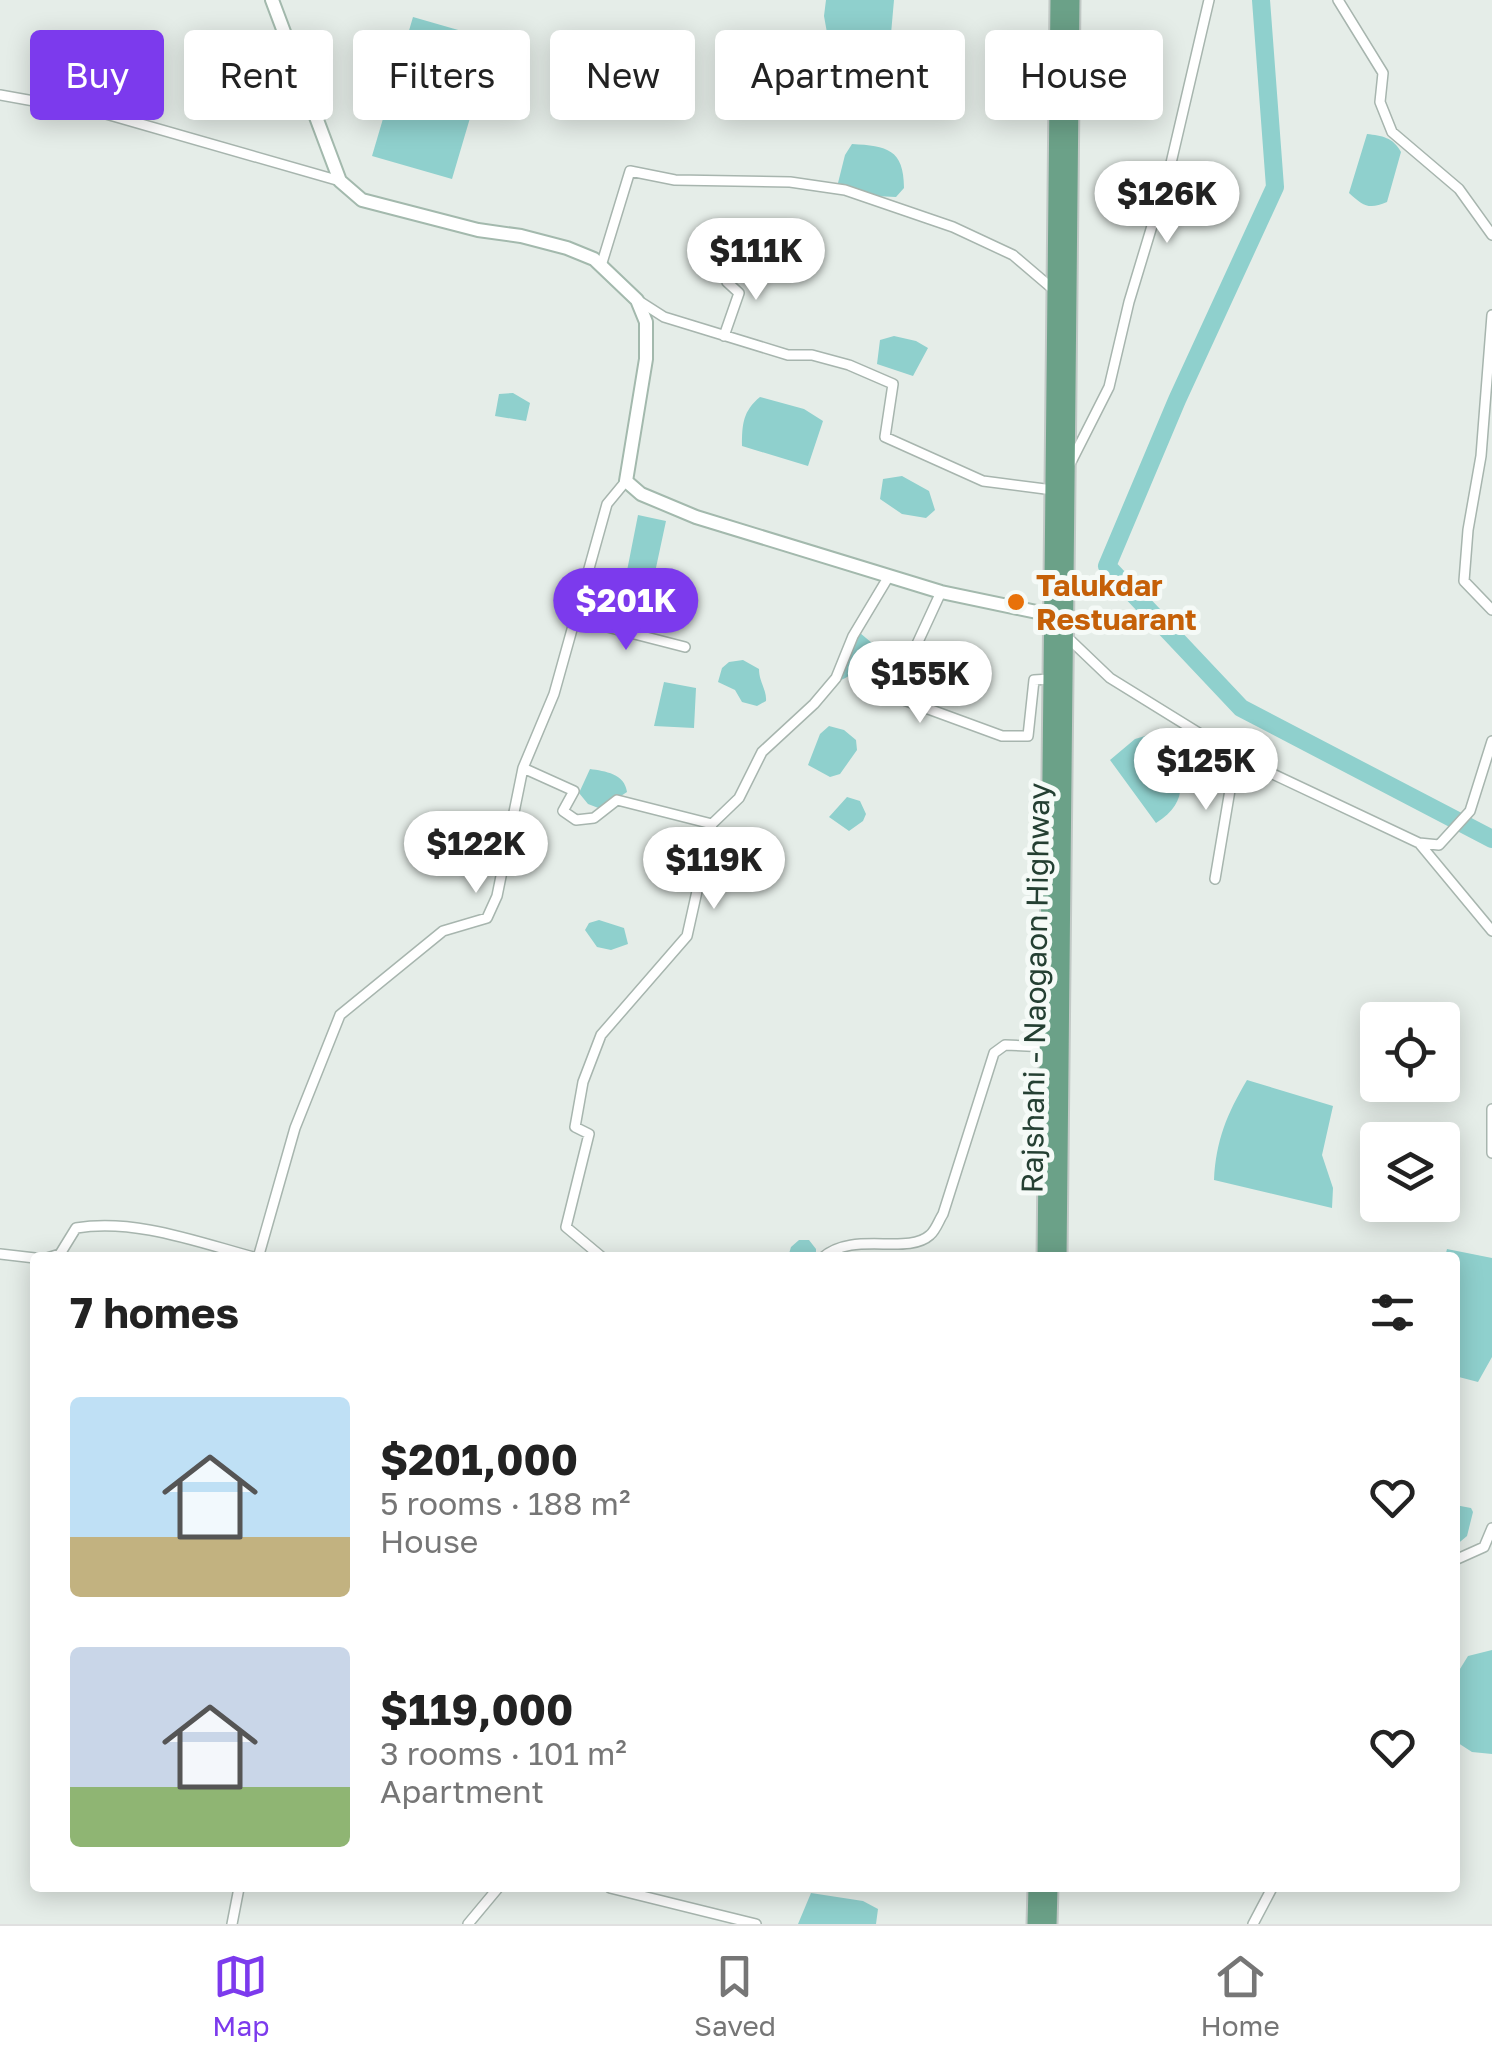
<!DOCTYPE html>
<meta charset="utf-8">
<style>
body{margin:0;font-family:"Golos Text",sans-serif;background:#f2f2f2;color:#222;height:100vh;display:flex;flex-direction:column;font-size:38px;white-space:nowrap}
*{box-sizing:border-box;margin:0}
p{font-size:32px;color:#767676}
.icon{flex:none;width:55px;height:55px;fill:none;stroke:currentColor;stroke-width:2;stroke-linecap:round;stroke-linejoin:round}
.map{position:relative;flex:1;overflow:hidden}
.panel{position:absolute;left:30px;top:1252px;width:1430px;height:640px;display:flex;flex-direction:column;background:#fff;border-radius:10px;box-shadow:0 5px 25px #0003}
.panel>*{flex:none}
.banner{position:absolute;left:30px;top:30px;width:1432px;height:90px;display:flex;gap:20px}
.controls{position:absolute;left:1360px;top:1002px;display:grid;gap:20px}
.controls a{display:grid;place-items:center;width:100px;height:100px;border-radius:10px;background:#fff;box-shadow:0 5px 25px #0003;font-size:50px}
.price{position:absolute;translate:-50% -85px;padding:0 22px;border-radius:35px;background:#fff;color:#222;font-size:32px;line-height:65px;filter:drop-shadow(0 2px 5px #0008)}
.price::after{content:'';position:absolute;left:50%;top:60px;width:30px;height:22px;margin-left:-15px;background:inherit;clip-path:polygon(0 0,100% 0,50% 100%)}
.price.current{background:#7c3aed;color:#fff}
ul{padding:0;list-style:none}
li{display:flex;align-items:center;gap:30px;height:250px;padding:0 40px}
li span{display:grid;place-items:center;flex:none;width:280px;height:200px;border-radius:10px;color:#555}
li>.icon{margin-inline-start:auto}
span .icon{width:120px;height:120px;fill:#fffc;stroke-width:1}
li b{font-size:42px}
h2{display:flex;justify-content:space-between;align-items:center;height:120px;padding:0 40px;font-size:42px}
.chip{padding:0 35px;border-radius:10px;background:#fff;box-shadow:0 5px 25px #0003;font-size:35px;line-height:90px}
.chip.current{background:#7c3aed;color:#fff}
.menu{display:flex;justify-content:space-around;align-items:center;height:140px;border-top:2px solid #e0e0e0;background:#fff;font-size:28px;color:#767676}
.menu a{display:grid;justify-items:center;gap:5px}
.menu .current{color:#7c3aed}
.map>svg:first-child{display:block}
.water{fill:#8fd0cd}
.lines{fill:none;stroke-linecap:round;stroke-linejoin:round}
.river{stroke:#8fd0cd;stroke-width:18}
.street-casing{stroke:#a7b5ae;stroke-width:12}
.secondary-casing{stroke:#a3b9ad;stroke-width:16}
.primary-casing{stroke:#c2c9c6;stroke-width:19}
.street{stroke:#fff;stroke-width:9}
.secondary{stroke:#fff;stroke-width:12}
.primary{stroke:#6ba188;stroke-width:15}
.food-dot{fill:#e8710a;stroke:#f5faf7;stroke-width:4}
.labels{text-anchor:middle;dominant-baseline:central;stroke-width:10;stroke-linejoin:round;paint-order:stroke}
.food-label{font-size:30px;font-weight:bold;fill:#c56008;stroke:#f5faf7;text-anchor:start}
.street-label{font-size:30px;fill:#243f32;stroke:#f5faf7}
</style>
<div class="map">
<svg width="1492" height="1924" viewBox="0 0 1492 1924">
<rect width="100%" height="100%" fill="#e5ede8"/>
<path class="water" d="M826 0H894L890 45C871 61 848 56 829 44L824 16Z
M413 17 493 40 452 179 372 156Z
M1367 134C1382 136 1393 137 1401 152L1387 202C1369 210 1363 206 1349 193Z
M852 144C887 146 904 149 904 188L896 197 875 196 838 183 845 155Z
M894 336 916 341 928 348 913 376 877 364 880 340Z
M513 393 530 403 526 421 495 416 499 394Z
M760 397 804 409 823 421 808 466 742 446C742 424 743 411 760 397Z
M902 476 929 491 935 510 926 518 902 514 880 499 883 479Z
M638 515 666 521 651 591 624 586Z
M860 633 872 643C868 664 857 673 839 681L851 636Z
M743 660 759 669C759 682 767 690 766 701L757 706 742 702 735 690 718 682 722 668 729 662Z
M664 682 696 688 694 728 654 726Z
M829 726 844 730 856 740 857 750 840 774 830 777 808 765 820 734Z
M1155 733C1178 763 1198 797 1156 823L1110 760 1135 739Z
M590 769C605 771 625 774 627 792L601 809 588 804 579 793Z
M847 797 860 801 866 814 863 821 849 831 829 817Z
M717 828 733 830 747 845H754C751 866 746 875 727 884L722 878 709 882 706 875Z
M599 920 624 928 628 944 611 950 597 947 585 930 589 923Z
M1247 1080 1333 1106 1322 1155 1333 1188 1332 1208 1214 1180C1216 1140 1227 1114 1247 1080Z
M799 1240H809L816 1249V1257H788L791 1247Z
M1447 1249 1492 1258V1357L1478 1382 1455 1376V1258L1445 1257Z
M1455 1505 1471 1508 1473 1512 1467 1536 1455 1546Z
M1492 1650V1754L1472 1752 1455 1741V1677L1468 1656Z
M811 1893 863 1901 878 1909 876 1924H798Z"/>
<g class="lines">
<path class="river" d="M1261 0 1275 187 1177 400 1107 566 1241 708 1492 839"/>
<defs>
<path id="street" d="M1338 0 1383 73 1380 102 1392 132 1459 189 1492 235
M0 95 106 114 340 181
M601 266 630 171 675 180 790 182 845 190 953 227 1013 255 1054 290
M639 301 664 317 788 355H812L849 365 893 384 885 437 983 481 1053 490
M1492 315 1481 456 1468 530 1464 581 1492 610
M724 336 739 293 727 282
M1070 464 1109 387 1129 302 1171 163 1209 0
M941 592 893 696 1002 736H1028L1034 680 1050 679
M576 619 685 647
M1065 635 1110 678 1241 759 1419 843 1492 931
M523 768 574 791 563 811 576 820 594 818 617 800 712 824
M1419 843 1439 845 1470 811 1492 741
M1215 879 1231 784 1241 759
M1492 1109V1153
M0 1254 35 1258
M47 1258 60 1254 76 1228C136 1218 200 1243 257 1258
M258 1258 295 1128 340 1015 443 931 487 918 497 896 523 768 554 694 607 504 626 481
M603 1258 566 1227 589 1134 575 1127 583 1082 601 1035 687 936 712 824 739 798 762 752 814 704 836 678 853 636 889 576
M822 1258C853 1230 907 1256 930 1235 936 1230 939 1220 943 1214L994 1053 1005 1045 1048 1047
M1455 1560 1484 1547 1492 1528
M610 1888 756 1924
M232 1924 239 1888
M468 1924 498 1888
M1253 1924 1272 1888"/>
<path id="secondary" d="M272 0 340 181 362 200 478 230 521 236 567 248 594 259 637 300 646 322V359L626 481 641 494 696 517 941 592 1051 615"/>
<path id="primary" d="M1045 1258 1058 0
M1059 1258 1072 0
M1035 1924 1036 1888
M1049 1924 1050 1888"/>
</defs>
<use href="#street" class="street-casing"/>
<use href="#secondary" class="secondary-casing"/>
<use href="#primary" class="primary-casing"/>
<use href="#street" class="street"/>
<use href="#secondary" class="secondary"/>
<use href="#primary" class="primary"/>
</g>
<circle class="food-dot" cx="1016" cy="602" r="10"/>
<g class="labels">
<g class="food-label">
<text x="1036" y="585">Talukdar<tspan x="1036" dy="34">Restuarant</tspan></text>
</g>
<g class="street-label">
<text transform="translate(1035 988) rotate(-89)">Rajshahi - Naogaon Highway</text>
</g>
</g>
</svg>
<div class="controls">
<a><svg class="icon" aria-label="locate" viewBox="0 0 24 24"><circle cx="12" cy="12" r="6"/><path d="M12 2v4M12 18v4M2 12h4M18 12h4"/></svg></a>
<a><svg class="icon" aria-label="layers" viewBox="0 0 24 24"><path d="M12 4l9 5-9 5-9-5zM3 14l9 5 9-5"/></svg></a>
</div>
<b class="price" style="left:1167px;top:246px">$126K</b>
<b class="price" style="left:756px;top:303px">$111K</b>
<b class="price current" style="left:626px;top:653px">$201K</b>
<b class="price" style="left:920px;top:726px">$155K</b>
<b class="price" style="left:1206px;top:813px">$125K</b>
<b class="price" style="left:476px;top:896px">$122K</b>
<b class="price" style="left:714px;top:912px">$119K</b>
<div class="banner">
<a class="chip current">Buy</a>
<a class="chip">Rent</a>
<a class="chip">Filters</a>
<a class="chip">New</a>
<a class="chip">Apartment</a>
<a class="chip">House</a>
</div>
<section class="panel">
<h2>7 homes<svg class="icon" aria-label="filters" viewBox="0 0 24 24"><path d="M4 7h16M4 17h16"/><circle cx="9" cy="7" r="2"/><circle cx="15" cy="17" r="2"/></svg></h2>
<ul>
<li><span style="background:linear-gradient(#bfe0f5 70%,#c2b280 0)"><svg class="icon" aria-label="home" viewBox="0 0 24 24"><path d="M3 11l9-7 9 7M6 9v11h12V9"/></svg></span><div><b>$201,000</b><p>5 rooms · 188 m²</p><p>House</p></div><svg class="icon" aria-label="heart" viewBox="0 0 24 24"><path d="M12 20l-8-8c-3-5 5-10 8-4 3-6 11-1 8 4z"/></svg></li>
<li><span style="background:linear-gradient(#c9d6e8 70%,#8fb573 0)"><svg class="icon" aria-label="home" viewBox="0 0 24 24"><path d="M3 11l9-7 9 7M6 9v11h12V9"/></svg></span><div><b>$119,000</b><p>3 rooms · 101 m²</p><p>Apartment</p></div><svg class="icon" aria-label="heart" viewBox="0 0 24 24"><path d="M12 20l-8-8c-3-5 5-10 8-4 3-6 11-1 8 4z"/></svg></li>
</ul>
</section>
</div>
<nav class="menu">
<a class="current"><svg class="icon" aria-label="map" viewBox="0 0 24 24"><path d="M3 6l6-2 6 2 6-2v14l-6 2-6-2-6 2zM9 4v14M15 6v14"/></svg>Map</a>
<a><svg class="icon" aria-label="saved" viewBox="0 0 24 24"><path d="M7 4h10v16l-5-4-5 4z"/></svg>Saved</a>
<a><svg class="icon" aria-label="home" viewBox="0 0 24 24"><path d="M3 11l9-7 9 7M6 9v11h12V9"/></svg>Home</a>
</nav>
